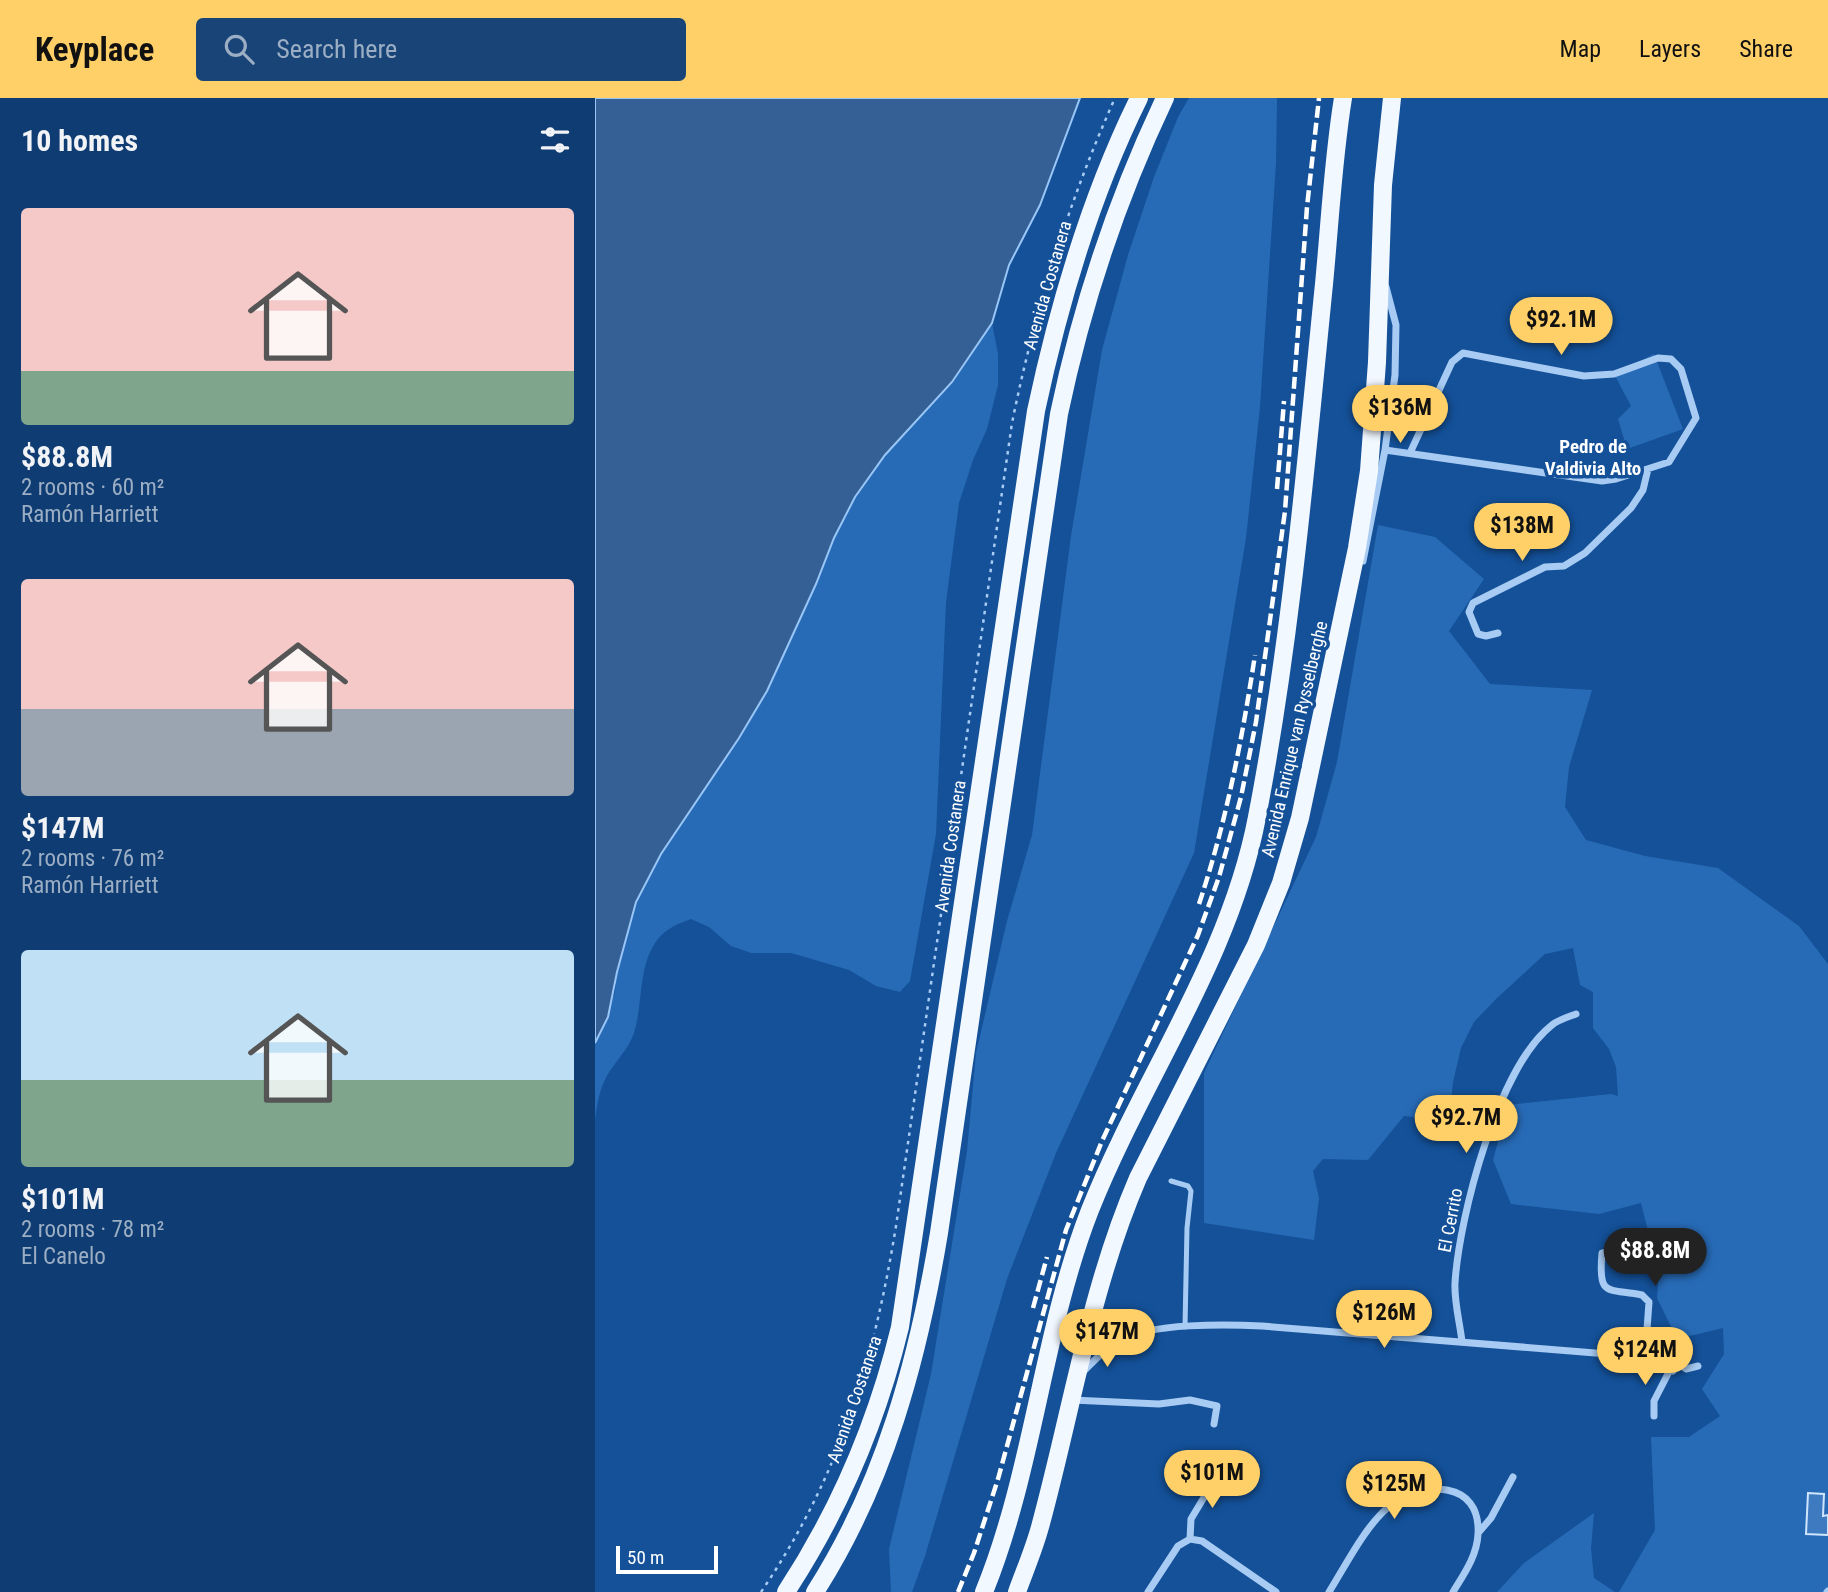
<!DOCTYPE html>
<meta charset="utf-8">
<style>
body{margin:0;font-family:"Roboto Condensed",sans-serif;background:#184478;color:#f1f3f6;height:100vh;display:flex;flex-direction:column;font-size:26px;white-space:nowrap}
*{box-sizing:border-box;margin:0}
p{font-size:23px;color:#9baec4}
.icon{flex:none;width:38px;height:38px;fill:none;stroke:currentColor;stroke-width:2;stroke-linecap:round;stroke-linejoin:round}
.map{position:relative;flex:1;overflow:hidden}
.drawer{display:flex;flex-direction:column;background:#0f3d73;width:595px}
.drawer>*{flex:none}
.scale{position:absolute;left:21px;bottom:18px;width:102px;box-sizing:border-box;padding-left:7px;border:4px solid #fff;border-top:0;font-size:19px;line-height:24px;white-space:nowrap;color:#fff;-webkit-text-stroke:5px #145199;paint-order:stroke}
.price{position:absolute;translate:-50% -60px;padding:0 16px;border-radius:24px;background:#ffd068;color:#111;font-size:23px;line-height:46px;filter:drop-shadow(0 2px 4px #0008)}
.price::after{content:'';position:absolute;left:50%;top:42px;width:21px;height:16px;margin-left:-10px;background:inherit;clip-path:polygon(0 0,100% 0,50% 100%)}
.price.current{background:#222;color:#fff}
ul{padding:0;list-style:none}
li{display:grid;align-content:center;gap:14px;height:371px;padding:0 21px}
li span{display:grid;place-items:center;height:217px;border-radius:7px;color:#555}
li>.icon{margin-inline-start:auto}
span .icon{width:126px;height:126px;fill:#fffc;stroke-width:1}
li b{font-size:30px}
h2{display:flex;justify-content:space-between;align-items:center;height:84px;padding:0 21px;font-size:30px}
header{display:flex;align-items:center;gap:42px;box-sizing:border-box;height:98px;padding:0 35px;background:#ffd068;color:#111}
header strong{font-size:33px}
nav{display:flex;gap:38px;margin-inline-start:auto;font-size:24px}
.search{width:490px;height:63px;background:#184478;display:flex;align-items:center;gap:18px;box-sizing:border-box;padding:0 24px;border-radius:7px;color:#9baec4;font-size:26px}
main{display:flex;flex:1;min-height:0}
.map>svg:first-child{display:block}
.green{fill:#276bb7}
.water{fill:#346095;stroke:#99c6f6;stroke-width:2}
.building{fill:#3d7ac0;stroke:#cfe5fd;stroke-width:2}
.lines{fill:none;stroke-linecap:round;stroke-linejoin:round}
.path{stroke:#a7cbf3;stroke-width:2.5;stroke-dasharray:3.5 5;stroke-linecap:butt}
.lane{stroke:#a7cbf3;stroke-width:5}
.street{stroke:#a7cbf3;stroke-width:7}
.primary{stroke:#f2f8ff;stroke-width:18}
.rail{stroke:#fff;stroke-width:4.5;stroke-dasharray:12 5;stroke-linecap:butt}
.labels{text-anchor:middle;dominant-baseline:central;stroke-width:7;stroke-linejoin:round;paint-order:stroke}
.street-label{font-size:18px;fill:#fff;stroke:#145199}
.neighbourhood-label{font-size:19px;font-weight:bold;fill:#fff;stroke:#145199}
</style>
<header>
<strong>Keyplace</strong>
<div class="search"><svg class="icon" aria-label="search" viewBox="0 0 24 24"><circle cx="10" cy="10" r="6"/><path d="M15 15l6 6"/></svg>Search here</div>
<nav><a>Map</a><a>Layers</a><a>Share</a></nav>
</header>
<main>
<section class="drawer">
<h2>10 homes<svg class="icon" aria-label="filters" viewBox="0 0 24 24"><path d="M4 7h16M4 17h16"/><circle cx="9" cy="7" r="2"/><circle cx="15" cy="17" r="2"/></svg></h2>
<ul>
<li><span style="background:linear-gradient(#f6c9c9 75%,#7fa58c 0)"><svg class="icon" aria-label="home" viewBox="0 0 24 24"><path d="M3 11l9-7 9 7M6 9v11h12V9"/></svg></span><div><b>$88.8M</b><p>2 rooms · 60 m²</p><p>Ramón Harriett</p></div></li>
<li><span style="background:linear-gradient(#f6c9c9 60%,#9aa5b1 0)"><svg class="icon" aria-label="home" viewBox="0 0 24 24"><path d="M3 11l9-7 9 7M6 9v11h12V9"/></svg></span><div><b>$147M</b><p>2 rooms · 76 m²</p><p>Ramón Harriett</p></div></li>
<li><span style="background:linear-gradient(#bfe0f5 60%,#7fa58c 0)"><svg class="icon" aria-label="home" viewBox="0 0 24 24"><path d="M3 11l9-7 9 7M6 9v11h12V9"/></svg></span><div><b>$101M</b><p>2 rooms · 78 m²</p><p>El Canelo</p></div></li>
</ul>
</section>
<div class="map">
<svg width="1233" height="1494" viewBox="0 0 1233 1494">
<rect width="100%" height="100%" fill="#145199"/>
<path class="green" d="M594 0H682L681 65 665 309 651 440 599 755 461 1055 412 1181 330 1458 317 1494H296L294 1451 336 1276 372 1053 381 955 412 823 437 737 476 438 507 252 533 157 559 79 583 19Z
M397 225 403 256V287L392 331 378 362 364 405 351 504 341 736 315 883 305 894 281 888 254 872 196 855H156L136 848 114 829 96 821C82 826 68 832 60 845 43 871 48 906 39 935 34 950 21 963 13 976 4 991 2 1007 0 1023V945L4 939 20 894 22 874 41 804 66 756 144 640 172 593 221 486 239 440 260 399 290 357 357 284Z
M1059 256 1088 331 1032 351 1023 321 1036 308 1019 276Z
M783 427 840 439 889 481 854 533 895 586 997 592 974 669 970 709 991 742 1050 758 1123 770 1204 828 1233 866V1494H1024L1060 1432 1056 1339H1094L1125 1318 1107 1291 1129 1256 1128 1230 1082 1241 1062 1200 1065 1161 1053 1133 1046 1105 1004 1116 916 1106 898 1062 913 1007 1016 996 1023 998 1021 969 1014 951 998 930V894L985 887 978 850 950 856 902 900 879 924 866 950 858 984 854 1023 809 1018 773 1062 728 1061 718 1073 724 1100 719 1142 609 1125V975L721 739 742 664Z
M999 1415 996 1451 999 1480 1020 1494H902L929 1465Z"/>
<path class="water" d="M0 0H485L445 107 414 167 397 225 357 284 290 357 260 399 239 440 221 486 172 593 144 640 66 756 41 804 22 874 13 919 0 945Z"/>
<path class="building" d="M1213 1395 1229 1396 1228 1418 1233 1417V1437L1211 1436Z"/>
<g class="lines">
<path class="path" d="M166 1494C244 1380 279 1263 301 1128L417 325C440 212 473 105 520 0"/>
<path class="lane" d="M576 1083 593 1088 596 1093 592 1130 590 1229"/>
<path class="street" d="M790 352 1007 383 1021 381 1074 364 1101 320 1086 271 1076 261 1063 260 1019 276 989 278 868 255 857 264 815 355
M768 463 790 352 800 277 801 227 791 189
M903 535 891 538 883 536 874 514 878 505 950 469 969 468 990 455 1036 410 1048 392 1053 371
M1036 1151 1007 1155C1003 1200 1012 1190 1047 1197L1054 1204 1050 1259
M500 1219 513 1234 526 1241
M867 1244C865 1225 859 1204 860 1185 864 1119 903 969 957 927 963 922 973 919 981 916
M1050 1259 1065 1250 1075 1257 1078 1266 1059 1303V1318
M1078 1273 1084 1266 1091 1271 1103 1268
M488 1274C499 1263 511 1249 525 1242 557 1225 631 1226 667 1228L1050 1259
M477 1302 564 1306 595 1302 622 1308 619 1326
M884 1434 896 1420 918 1379
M595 1441 607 1443 681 1494
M595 1441 596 1421 620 1381
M553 1494 583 1448 595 1441
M734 1494C751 1467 771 1426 796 1407 829 1383 886 1382 883 1436 882 1458 869 1476 858 1494
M1232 1494 1233 1493"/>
<path class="primary" d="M191 1494C244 1413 282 1324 305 1229L441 313C464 205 495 99 544 0
M220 1494C290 1385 323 1261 344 1135L464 316C487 206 522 101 570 0
M389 1494C439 1371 447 1235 495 1112 548 979 635 861 662 719 696 543 711 364 729 186 735 124 738 61 748 0
M422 1494C430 1472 439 1451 445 1429 477 1312 495 1191 543 1080L661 847 686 785 705 720 762 450 774 373 782 264 788 87 797 0"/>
<path class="rail" d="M682 391 689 303
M604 806C631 725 647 642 660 557
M438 1210 452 1159
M363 1494 379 1455 403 1381 471 1132 507 1043 603 837 624 779 646 699 661 624 690 413 712 109 724 0"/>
</g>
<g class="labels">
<g class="street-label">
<text transform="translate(452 187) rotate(-74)">Avenida Costanera</text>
<text transform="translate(699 641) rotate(-77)">Avenida Enrique van Rysselberghe</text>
<text transform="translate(355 748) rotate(-82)">Avenida Costanera</text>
<text transform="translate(855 1122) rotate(-79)">El Cerrito</text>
<text transform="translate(259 1301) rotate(-71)">Avenida Costanera</text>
</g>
<g class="neighbourhood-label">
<text x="998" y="348">Pedro de<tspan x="998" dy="22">Valdivia Alto</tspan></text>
</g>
</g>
</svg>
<div class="scale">50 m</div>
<b class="price" style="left:966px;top:259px">$92.1M</b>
<b class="price" style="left:805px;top:347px">$136M</b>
<b class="price" style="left:927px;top:465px">$138M</b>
<b class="price" style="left:871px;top:1057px">$92.7M</b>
<b class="price current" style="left:1060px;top:1190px">$88.8M</b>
<b class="price" style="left:789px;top:1252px">$126M</b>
<b class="price" style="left:512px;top:1271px">$147M</b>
<b class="price" style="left:1050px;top:1289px">$124M</b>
<b class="price" style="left:617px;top:1412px">$101M</b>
<b class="price" style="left:799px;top:1423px">$125M</b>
</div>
</main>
